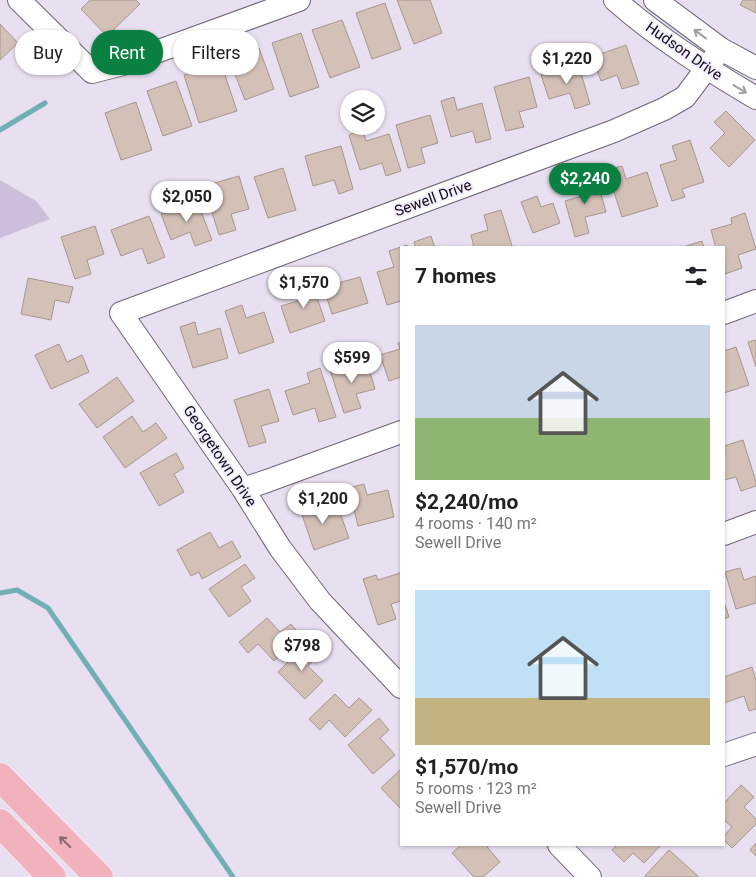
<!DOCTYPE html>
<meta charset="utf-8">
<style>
body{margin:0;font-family:Roboto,sans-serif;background:#f2f2f2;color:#202124;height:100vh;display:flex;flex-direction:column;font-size:19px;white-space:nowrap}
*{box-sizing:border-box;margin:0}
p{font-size:16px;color:#757577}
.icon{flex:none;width:28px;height:28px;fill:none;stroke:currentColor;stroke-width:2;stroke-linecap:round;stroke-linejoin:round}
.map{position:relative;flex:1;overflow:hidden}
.details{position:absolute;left:400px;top:246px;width:325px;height:600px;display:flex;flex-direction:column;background:#fff;border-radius:0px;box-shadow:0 1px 4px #0004}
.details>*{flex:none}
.banner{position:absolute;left:15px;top:30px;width:310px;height:45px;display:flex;gap:10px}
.buttons{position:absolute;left:340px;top:90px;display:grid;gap:10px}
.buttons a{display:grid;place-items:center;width:45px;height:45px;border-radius:50%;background:#fff;box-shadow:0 1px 4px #0004;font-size:25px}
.price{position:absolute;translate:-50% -42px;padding:0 11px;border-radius:18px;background:#fff;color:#222;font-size:16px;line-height:32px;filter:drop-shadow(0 1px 2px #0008)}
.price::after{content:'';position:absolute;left:50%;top:30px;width:15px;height:11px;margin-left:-8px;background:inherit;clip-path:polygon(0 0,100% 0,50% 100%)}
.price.on{background:#0b8043;color:#fff}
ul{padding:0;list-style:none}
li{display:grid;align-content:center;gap:10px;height:265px;padding:0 15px}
li span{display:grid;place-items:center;height:155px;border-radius:0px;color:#555}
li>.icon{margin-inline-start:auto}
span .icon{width:90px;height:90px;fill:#fffc;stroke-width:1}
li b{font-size:21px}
h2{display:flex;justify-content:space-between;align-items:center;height:60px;padding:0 15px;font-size:21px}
.pill{padding:0 18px;border-radius:22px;background:#fff;box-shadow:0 1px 4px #0004;font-size:18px;line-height:45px}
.pill.on{background:#0b8043;color:#fff}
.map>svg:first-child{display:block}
.green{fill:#cdbfdb}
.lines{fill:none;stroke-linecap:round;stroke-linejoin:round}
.stream{stroke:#70afb3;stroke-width:5}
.building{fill:#d3c1b8;stroke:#a7968d}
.minor-casing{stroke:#6d6574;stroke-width:24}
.major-casing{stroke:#fff;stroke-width:29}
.minor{stroke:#fff;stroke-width:22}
.major{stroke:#f1b2be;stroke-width:28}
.oneway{stroke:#9f9ea0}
.oneway2{stroke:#8b6771}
.labels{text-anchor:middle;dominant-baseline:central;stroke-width:4;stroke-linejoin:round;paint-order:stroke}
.street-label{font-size:15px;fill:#0f0c12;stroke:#f5ecfd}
</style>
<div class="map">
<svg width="756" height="877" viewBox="0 0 756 877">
<rect width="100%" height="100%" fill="#e8dff0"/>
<path class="green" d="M0 180 36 201 50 219 0 238Z"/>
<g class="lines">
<path class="stream" d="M0 130 45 103
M0 593 17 590 48 608 233 877"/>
</g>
<path class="building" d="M90 0H136L140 4 107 36 81 9Z
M397 0H430L442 33 414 44Z
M743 0H756V13L740 5Z
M385 3 401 49 372 59 356 13Z
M342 20 360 67 330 78 312 30Z
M0 24 18 43 0 60Z
M301 33 319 87 290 97 272 43Z
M626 45 639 84 622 89 617 75 601 81 592 57Z
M259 48 274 89 245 100 229 59Z
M221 63 237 111 199 123 184 75Z
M578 63 590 104 575 109 570 93 549 99 541 75Z
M529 77 537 107 519 112 524 127 506 131 494 87Z
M176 81 192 126 163 136 147 91Z
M454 97 457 110 482 103 491 139 476 143 473 131 451 137 441 101Z
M136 102 152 150 121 160 105 113Z
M726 111 755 140 729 167 710 148 725 133 714 122Z
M430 115 438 143 421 148 425 163 408 168 396 125Z
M363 130 366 141 389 134 401 171 386 176 382 163 360 170 349 135Z
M690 140 704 182 682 189 685 197 672 201 660 165 677 160 672 146Z
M341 146 353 189 339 194 334 180 313 186 305 156Z
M622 166 626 179 647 172 658 206 622 217 607 170Z
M283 168 296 210 268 218 254 177Z
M239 176 249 209 231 214 236 230 219 235 204 186Z
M596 176 606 212 585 217 589 233 575 237 565 201 582 196 577 181Z
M537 196 541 207 553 203 560 223 533 233 521 202Z
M197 201 212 240 195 246 190 232 171 240 161 214Z
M501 210 512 246 508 248H474L471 235 488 230 484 215Z
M745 213 756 249 738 255 742 268 725 274 724 248H716L711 230 732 224 731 218Z
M149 216 165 257 148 264 142 248 121 256 111 230Z
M95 226 104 254 87 260 91 274 75 279 61 237Z
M431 236 435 248H416L414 242Z
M702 241 704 248H680Z
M407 245 408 248H401V301L387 305 377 272 394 267 389 251Z
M334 272 338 283 360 277 368 303 332 314 320 276Z
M28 278 73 287 69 303 55 300 51 320 21 314Z
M311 280 325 321 290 333 281 306 301 300 296 285Z
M242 305 246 318 264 312 274 342 239 354 225 311Z
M195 322 198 335 220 328 228 358 193 368 180 327Z
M756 340V367L748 342Z
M401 342V377L389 381 380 355 400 349 398 343Z
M59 344 67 362 82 355 89 372 51 389 35 355Z
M736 347 749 385 724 393V351Z
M366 359 375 389 356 394 361 408 344 413 330 370Z
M320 368 336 417 319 422 315 408 293 415 285 391 310 383 307 373Z
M117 377 134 401 97 428 79 404Z
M269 389 279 421 261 426 266 442 249 447 234 400Z
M132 416 143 432 156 423 167 438 125 468 103 437Z
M743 440 756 482V486L741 491 736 477 724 480V454L725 453 724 446Z
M176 453 184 468 174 474 184 492 159 506 140 473Z
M364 484 367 495 388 490 394 517 358 526 349 488Z
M317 499 322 513 338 507 349 538 314 550 299 506Z
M210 532 219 548 232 541 241 557 202 579 199 572 191 576 177 550Z
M245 564 255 578 241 587 251 601 229 617 209 589Z
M740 568 744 580 756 576V603L736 609 725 572Z
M400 573 401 577V601L391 604 396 619 378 625 363 579 376 575 378 580Z
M724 602 729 617 724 619Z
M267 618 280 632 291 624 302 637 274 661 258 644 248 653 239 642Z
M307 643 319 655 308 666 323 681 305 699 278 672Z
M752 667 756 680V709L749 711 744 696 724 703V677Z
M335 694 349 708 359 698 372 710 345 737 329 720 320 730 309 719Z
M379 718 389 730 380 738 395 755 373 774 348 745Z
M401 769V809L381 788Z
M741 785 754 797 744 807 756 819V824L732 848 724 840V836L732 827 724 820V803Z
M756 843V856L750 850Z
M461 845H490L487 847 500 862 483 877H474L452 853Z
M617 845H661L644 863 633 853 624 862 612 850Z
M669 850 699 877H644Z"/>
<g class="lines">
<defs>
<path id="minor" d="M19 0 92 72 123 64 299 0
M615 0C658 38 707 69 756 98
M655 0 721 49 756 68
M724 313 756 301
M243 489 267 481 401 432
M724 534 756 522
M401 687 320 601 280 548 243 489 121 313 614 131 664 109 685 97 721 49
M724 755 756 744
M559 845 590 877"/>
<path id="major" d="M0 777 99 877
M0 823 52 877"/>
</defs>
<use href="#minor" class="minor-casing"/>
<use href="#major" class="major-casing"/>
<use href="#minor" class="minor"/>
<use href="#major" class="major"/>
</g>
<defs><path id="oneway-shaft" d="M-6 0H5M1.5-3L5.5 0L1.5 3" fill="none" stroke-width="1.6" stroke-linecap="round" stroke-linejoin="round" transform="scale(1.25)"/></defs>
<g class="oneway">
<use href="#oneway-shaft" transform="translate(700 34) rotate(-144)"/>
<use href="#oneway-shaft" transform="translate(740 89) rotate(31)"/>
</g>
<use class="oneway2" href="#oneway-shaft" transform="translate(65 842) rotate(-135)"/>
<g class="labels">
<g class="street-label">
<text transform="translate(684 51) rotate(35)">Hudson Drive</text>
<text transform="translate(433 198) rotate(-20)">Sewell Drive</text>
<text transform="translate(220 456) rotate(56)">Georgetown Drive</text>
</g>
</g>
</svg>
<div class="buttons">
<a><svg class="icon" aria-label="layers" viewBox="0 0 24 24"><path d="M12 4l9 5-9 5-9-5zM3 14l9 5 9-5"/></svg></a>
</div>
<b class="price" style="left:567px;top:85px">$1,220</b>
<b class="price on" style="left:585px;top:205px">$2,240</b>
<b class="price" style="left:187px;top:223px">$2,050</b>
<b class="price" style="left:304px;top:309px">$1,570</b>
<b class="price" style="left:352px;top:384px">$599</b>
<b class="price" style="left:323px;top:525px">$1,200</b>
<b class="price" style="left:302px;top:672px">$798</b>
<div class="banner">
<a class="pill">Buy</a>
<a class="pill on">Rent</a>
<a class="pill">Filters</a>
</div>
<section class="details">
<h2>7 homes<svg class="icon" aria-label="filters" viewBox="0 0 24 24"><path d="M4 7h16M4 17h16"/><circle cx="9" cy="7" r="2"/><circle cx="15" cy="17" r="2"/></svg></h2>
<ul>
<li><span style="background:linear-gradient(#c9d6e8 60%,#8fb573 0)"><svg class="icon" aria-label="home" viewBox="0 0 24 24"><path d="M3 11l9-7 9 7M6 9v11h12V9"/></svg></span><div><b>$2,240/mo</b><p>4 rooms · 140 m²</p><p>Sewell Drive</p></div></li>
<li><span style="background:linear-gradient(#bfe0f5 70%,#c2b280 0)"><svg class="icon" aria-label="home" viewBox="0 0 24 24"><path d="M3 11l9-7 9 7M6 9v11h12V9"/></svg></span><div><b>$1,570/mo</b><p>5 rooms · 123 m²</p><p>Sewell Drive</p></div></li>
</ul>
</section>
</div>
